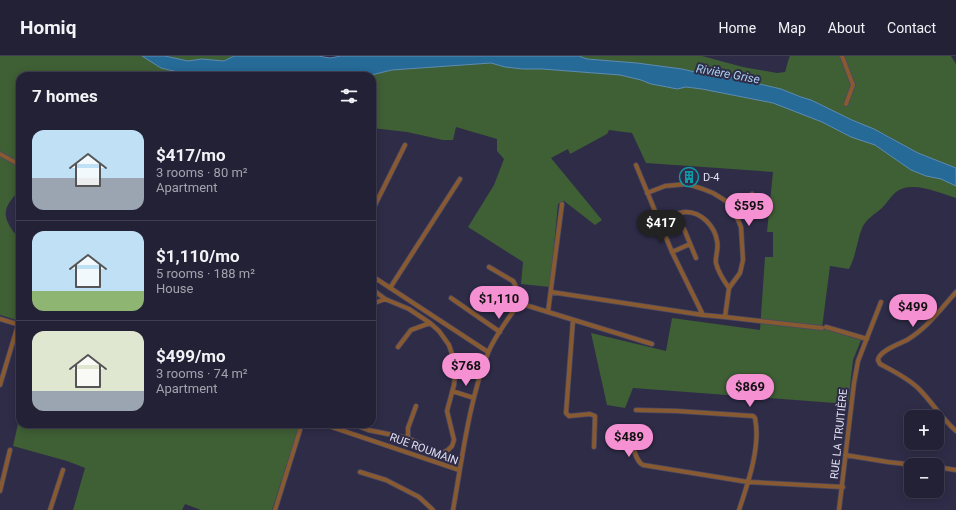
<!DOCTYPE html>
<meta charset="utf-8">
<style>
body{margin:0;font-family:Roboto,sans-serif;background:#2f2e42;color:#f1f3f6;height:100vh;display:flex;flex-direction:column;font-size:15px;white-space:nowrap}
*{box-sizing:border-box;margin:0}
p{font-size:13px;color:#a3a3ad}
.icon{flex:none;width:22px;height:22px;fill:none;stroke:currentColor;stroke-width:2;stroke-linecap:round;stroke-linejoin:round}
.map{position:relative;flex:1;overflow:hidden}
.drawer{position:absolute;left:16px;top:16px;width:360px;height:356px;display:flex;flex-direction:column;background:#232136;border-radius:12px;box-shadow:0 2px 10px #0003,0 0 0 1px #403e51}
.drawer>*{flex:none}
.tools{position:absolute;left:904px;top:354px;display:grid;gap:8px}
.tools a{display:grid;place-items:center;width:40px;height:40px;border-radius:8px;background:#232136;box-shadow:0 2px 10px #0003,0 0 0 1px #403e51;font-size:20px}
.price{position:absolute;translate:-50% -34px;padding:0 9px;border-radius:14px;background:#f591d2;color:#111;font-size:13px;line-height:26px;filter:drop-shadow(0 1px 2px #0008)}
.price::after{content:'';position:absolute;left:50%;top:24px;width:12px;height:9px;margin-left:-6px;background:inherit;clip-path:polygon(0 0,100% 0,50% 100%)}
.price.current{background:#222;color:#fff}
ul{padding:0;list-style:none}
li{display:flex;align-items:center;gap:12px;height:100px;padding:0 16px}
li+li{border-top:1px solid #403e51}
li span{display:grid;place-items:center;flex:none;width:112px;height:80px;border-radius:12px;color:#555}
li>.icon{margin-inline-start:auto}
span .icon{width:48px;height:48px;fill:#fffc;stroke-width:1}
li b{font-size:17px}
h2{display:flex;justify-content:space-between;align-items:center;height:48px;padding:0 16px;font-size:17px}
header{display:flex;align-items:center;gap:24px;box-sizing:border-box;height:56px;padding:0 20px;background:#232136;border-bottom:1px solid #403e51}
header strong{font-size:19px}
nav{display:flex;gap:22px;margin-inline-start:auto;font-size:14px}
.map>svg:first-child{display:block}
.green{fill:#3f5f35}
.water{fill:#266a97;stroke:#5e8db2}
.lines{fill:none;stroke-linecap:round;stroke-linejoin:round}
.street-casing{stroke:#4b4963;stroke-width:5.5}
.street{stroke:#885a32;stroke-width:4}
.labels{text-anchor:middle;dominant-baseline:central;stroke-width:4;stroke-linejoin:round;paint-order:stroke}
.poi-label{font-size:11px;fill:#e1e0f2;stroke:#2f2c48;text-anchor:start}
.street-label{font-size:11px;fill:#e1e0f2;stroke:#2f2c48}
.water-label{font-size:12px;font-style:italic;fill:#a7d0ef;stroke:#2f2c48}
</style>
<header>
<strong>Homiq</strong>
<nav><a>Home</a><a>Map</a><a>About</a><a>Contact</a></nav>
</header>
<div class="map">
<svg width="956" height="454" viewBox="0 0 956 454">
<rect width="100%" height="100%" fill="#2f2c48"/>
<path class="green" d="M0 0H142L164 13 186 18 209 20H20V134C0 154 2 162 20 184V265L0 259Z
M165 0H234L224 5 202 3 188 5Z
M579 0H702L743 11 777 17 785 16 789 2 790 0H951L956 8V112L918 97 884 78 852 64 811 44 801 41 781 33 713 17 695 16 682 13 637 7 587 3Z
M491 7 505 11 523 13H542L620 19 641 24 651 28 662 30 677 33 686 31 702 33 773 47 822 66 851 81 875 89 911 114 926 120 941 123 956 130V142C939 137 912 124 896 136 891 140 887 147 882 152 875 158 866 163 862 172 857 185 856 200 849 213L830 210 822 272 861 284 853 304 848 348 633 332 625 352 607 349 591 277 666 295 672 262 760 274 765 201H773V176H767L773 116 646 107 632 77 609 74 607 78 570 98 568 93 551 102 602 164 595 169 564 145 558 148 550 231 521 228 523 206 468 171 494 129 504 103 497 95V83L456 71 453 84H443L407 76 372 72V20H367L393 14Z
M20 359V368H300L272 454H201L185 448 182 454H73L85 412 67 405 13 390Z"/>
<path class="water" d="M142 0H165L188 5 202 3 224 5 234 0H318L330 2 341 0H579L587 3 637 7 682 13 695 16 713 17 781 33 801 41 811 44 852 64 874 73 918 97 956 112V130L941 123 926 120 911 114 875 89 851 81 822 66 773 47 702 33 686 31 677 33 662 30 651 28 641 24 620 19 542 13H523L505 11 491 7 392 14 367 20H209L186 18 161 12Z"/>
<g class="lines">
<defs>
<path id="street" d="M842 0 853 29 846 48
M0 98 20 109
M636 109 672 196 703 259
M733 152 752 138
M372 155 405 89
M659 165C668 161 677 156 686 156 702 156 715 171 717 185 719 193 715 200 716 207 718 216 724 225 729 232
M684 173 696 202
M672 196 690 188
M489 211 513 225C519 233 513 238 519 247
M372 220 488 296
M390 232 460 123
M551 236 703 259 725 261 729 232 740 217 743 204 741 171 733 152 726 145 713 137 703 133 687 128 665 130 647 137
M956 236C941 253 927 272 907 284 899 288 879 295 878 304L880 308C893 315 908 322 919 333 932 346 942 363 956 375
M451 242 500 276
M372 248 385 243
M548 256 652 288
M725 261 822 272
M0 263 20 269
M573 264 566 357 569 360 590 358 595 360 594 391
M826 271 867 283
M398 291 411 274 430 267
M0 329 18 269
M452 335 474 342
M636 354 677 355 753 360 755 362C761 390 748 427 739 454
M323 368 459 414
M353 368 368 374 408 382 436 396 442 397 448 394 452 390 454 384 447 355 454 329 456 310 449 289 439 275 430 267 409 253 385 243 372 233
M366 368 368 374
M630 381C633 389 635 405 643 409L748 426 843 431
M408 382V372L416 350
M845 399 888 406 915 409
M937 411 956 414
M360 416 386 424 419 441 433 454
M0 435 10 394
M50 454 63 414
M275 454 300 374
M453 454C462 404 469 344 488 297 494 281 509 262 519 247L548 256 562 148
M839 454 854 327 858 305 881 246"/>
</defs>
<use href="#street" class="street-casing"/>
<use href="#street" class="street"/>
</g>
<defs>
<symbol id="building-ring" viewBox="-11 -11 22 22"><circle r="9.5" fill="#2f2c48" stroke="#0f9aa8" stroke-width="1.5"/><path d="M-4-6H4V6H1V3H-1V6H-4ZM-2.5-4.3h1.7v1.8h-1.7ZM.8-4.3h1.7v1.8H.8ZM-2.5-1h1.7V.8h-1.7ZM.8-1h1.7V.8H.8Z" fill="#0f9aa8"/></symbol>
</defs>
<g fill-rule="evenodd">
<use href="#building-ring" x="678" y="110" width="22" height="22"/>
</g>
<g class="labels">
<g class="poi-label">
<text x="703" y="121">D-4</text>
</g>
<g class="street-label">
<text transform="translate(839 378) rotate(-84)">RUE LA TRUITIÈRE</text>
<text transform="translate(424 393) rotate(20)">RUE ROUMAIN</text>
</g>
<g class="water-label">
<text transform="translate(728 18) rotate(10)">Rivière Grise</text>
</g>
</g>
</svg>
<div class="tools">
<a>+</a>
<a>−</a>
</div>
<b class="price" style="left:749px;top:171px">$595</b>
<b class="price current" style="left:661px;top:188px">$417</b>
<b class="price" style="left:499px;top:264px">$1,110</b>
<b class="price" style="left:913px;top:272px">$499</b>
<b class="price" style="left:466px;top:331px">$768</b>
<b class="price" style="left:750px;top:352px">$869</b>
<b class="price" style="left:629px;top:402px">$489</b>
<section class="drawer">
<h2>7 homes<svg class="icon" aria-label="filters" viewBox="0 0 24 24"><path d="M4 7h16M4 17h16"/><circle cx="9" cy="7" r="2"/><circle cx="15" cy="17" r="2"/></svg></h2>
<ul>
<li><span style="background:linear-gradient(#bfe0f5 60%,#9aa5b1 0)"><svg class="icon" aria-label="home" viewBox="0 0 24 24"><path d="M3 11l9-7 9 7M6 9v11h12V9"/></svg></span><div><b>$417/mo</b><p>3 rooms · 80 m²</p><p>Apartment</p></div></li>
<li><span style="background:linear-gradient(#bfe0f5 75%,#8fb573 0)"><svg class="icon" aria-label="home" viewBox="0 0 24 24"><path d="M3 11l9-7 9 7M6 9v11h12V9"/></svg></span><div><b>$1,110/mo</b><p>5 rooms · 188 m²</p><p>House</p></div></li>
<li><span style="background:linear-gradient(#dfe7d0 75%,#9aa5b1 0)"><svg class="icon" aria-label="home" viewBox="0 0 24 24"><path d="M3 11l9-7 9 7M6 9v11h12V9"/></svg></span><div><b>$499/mo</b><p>3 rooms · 74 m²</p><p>Apartment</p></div></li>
</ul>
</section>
</div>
